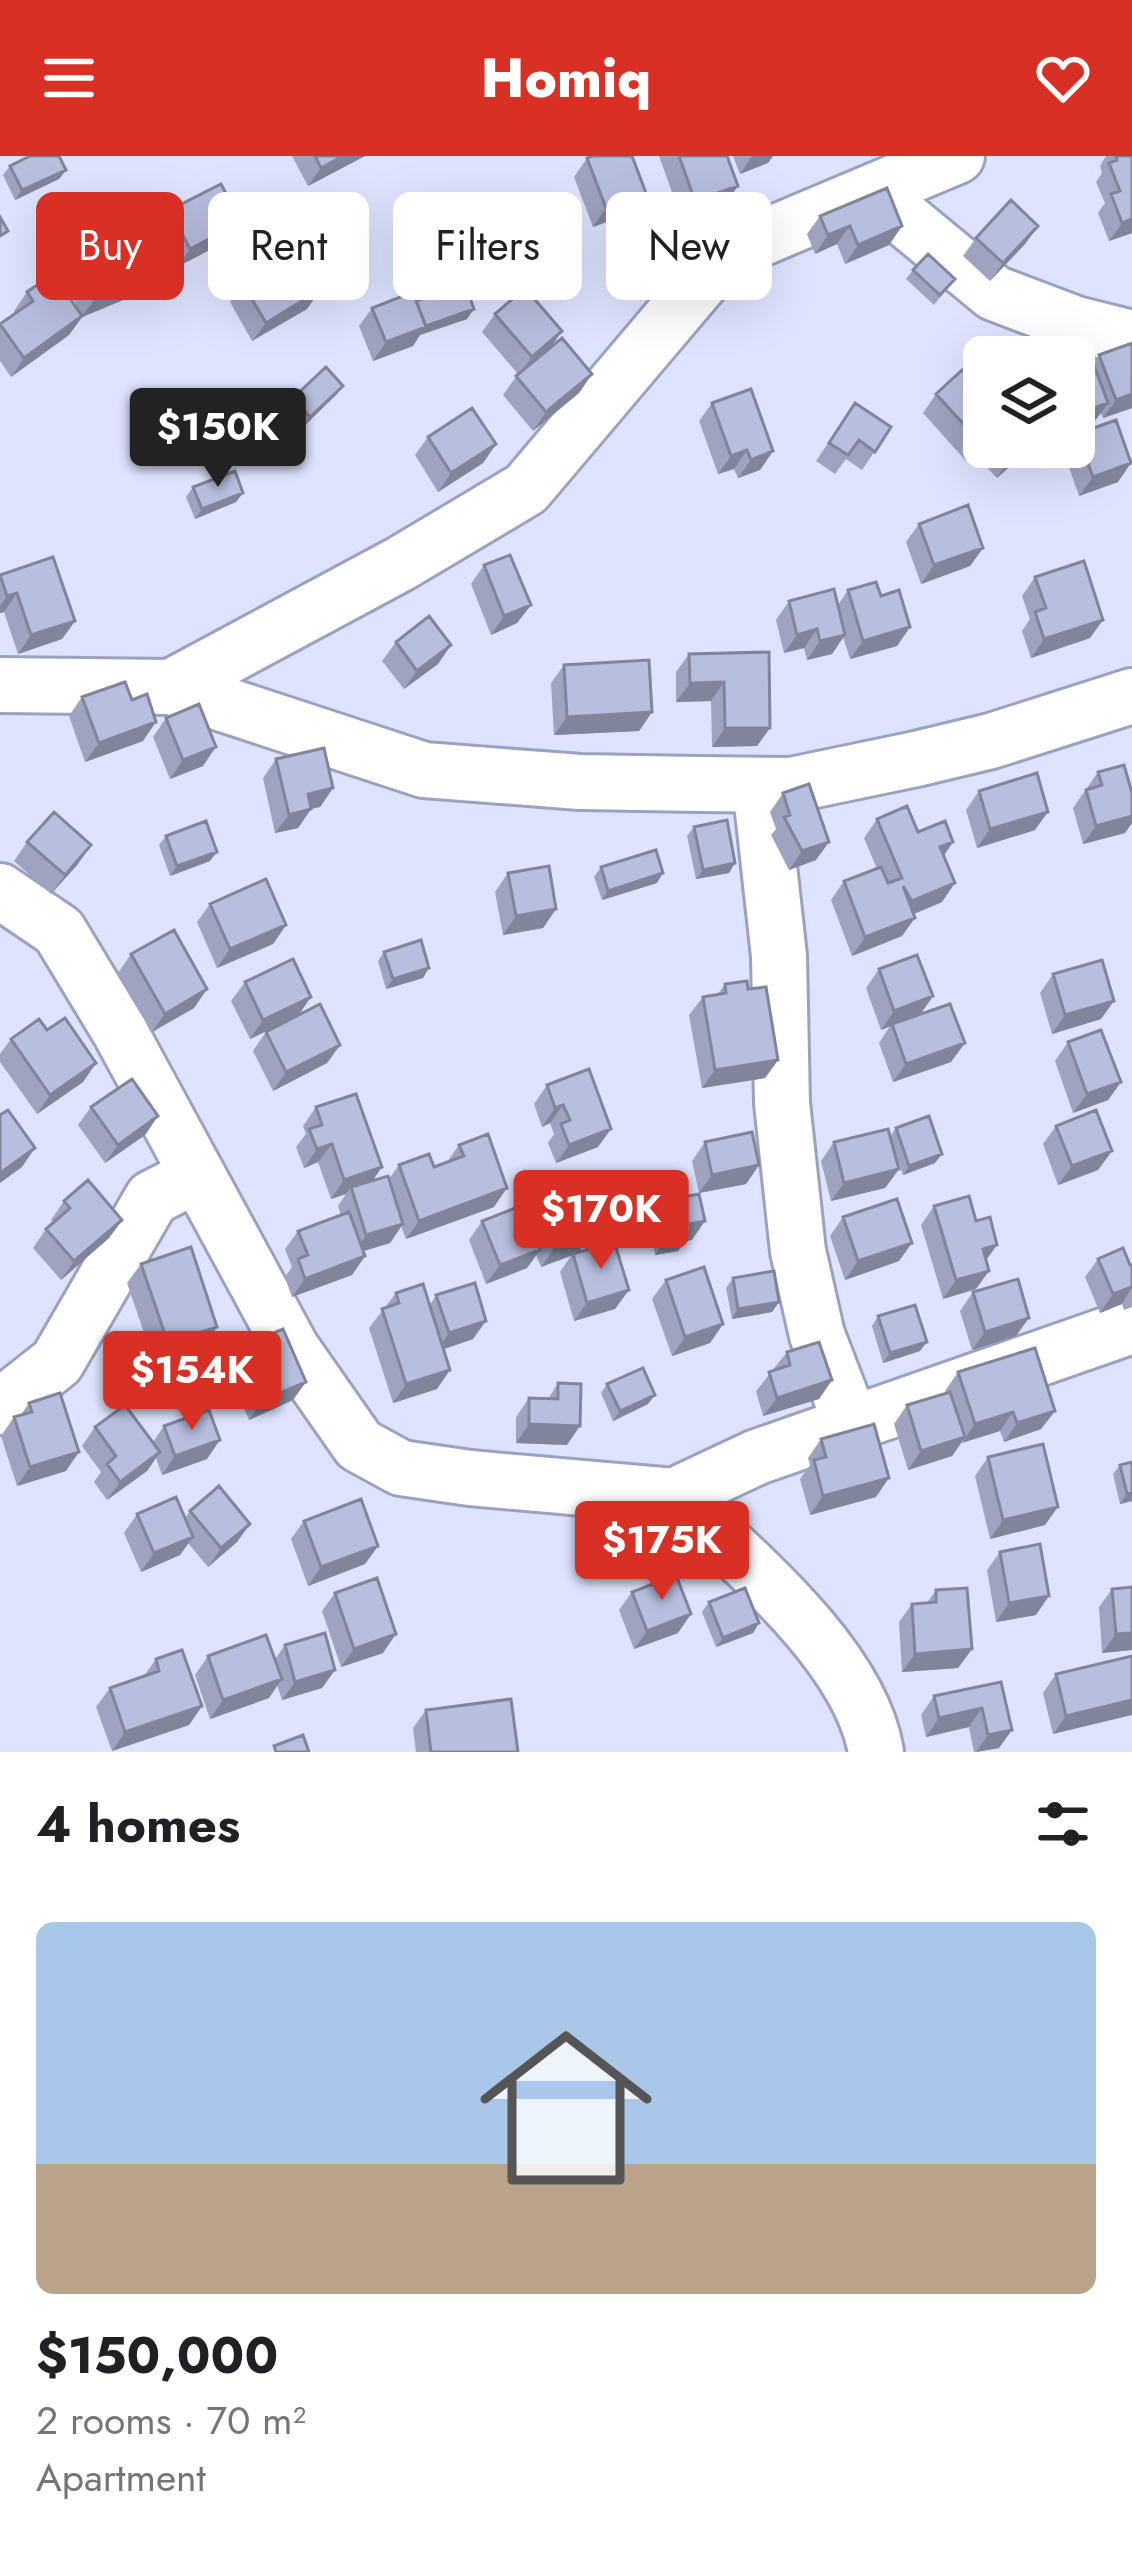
<!DOCTYPE html>
<meta charset="utf-8">
<style>
body{margin:0;font-family:Jost,sans-serif;background:#f6f6f6;color:#202124;height:100vh;display:flex;flex-direction:column;font-size:45px;white-space:nowrap}
*{box-sizing:border-box;margin:0}
p{font-size:39px;color:#757577}
.icon{flex:none;width:66px;height:66px;fill:none;stroke:currentColor;stroke-width:2;stroke-linecap:round;stroke-linejoin:round}
.map{position:relative;height:1596px;overflow:hidden}
.side{display:flex;flex-direction:column;background:#fff;flex:1}
.side>*{flex:none}
.top-card{position:absolute;left:36px;top:36px;width:1062px;height:108px;display:flex;gap:24px}
.tools{position:absolute;left:963px;top:180px;display:grid;gap:24px}
.tools a{display:grid;place-items:center;width:132px;height:132px;border-radius:18px;background:#fff;box-shadow:0 12px 48px #0002;font-size:60px}
.price{position:absolute;translate:-50% -102px;padding:0 27px;border-radius:12px;background:#d93025;color:#fff;font-size:39px;line-height:78px;filter:drop-shadow(0 3px 6px #0008)}
.price::after{content:'';position:absolute;left:50%;top:72px;width:36px;height:27px;margin-left:-18px;background:inherit;clip-path:polygon(0 0,100% 0,50% 100%)}
.price.selected{background:#222;color:#fff}
ul{padding:0;list-style:none}
li{display:grid;align-content:center;gap:24px;height:636px;padding:0 36px}
li span{display:grid;place-items:center;height:372px;border-radius:18px;color:#555}
li>.icon{margin-inline-start:auto}
span .icon{width:216px;height:216px;fill:#fffc;stroke-width:1}
li b{font-size:51px}
h2{display:flex;justify-content:space-between;align-items:center;height:144px;padding:0 36px;font-size:51px}
.chip{padding:0 42px;border-radius:18px;background:#fff;box-shadow:0 12px 48px #0002;font-size:42px;line-height:108px}
.chip.selected{background:#d93025;color:#fff}
header{display:flex;justify-content:space-between;align-items:center;height:156px;padding:0 36px;background:#d93025;color:#fff;font-size:54px;font-weight:800}
.map>svg:first-child{display:block}
.lines{fill:none;stroke-linecap:round;stroke-linejoin:round}
.minor-casing{stroke:#9ba1c0;stroke-width:60}
.minor{stroke:#fff;stroke-width:54}
.wall{fill:#9ea3bf}
.shaded-wall{fill:#81859b}
.building{fill:#b8bede;stroke:#81859b;stroke-width:3}
</style>
<header><svg class="icon" aria-label="menu" viewBox="0 0 24 24"><path d="M4 6h16M4 12h16M4 18h16"/></svg>Homiq<svg class="icon" aria-label="heart" viewBox="0 0 24 24"><path d="M12 20l-8-8c-3-5 5-10 8-4 3-6 11-1 8 4z"/></svg></header>
<div class="map">
<svg width="1132" height="1596" viewBox="0 0 1132 1596">
<rect width="100%" height="100%" fill="#dee4fe"/>
<g class="lines">
<defs>
<path id="minor" d="M957 0 748 88 707 119 526 333 400 408 171 531 424 614 580 626 699 628 791 629 916 603 991 585 1132 540
M872 36 994 137 1076 168 1132 182
M0 529 171 531
M760 629 779 800 782 947 798 1095 817 1179 851 1267
M0 735 59 775 120 876 292 1193 359 1289 401 1312 470 1322 674 1340 757 1301 1132 1170
M0 1251 57 1206 152 1042 197 1019
M674 1340C744 1405 860 1500 876 1596"/>
</defs>
<use href="#minor" class="minor-casing"/>
<use href="#minor" class="minor"/>
</g>
<path class="wall" d="M292 0H365L308 30Z
M659 0H727L725 48 682 64Z
M733 0H773L768 7 740 18Z
M1106 0H1132V77L1109 85 1098 57 1105 47 1096 26 1102 17 1100 10Z
M587 2 646 37 633 56 593 71 574 21Z
M10 10 66 14 59 23 15 44 3 19Z
M170 54 227 85 177 111 156 73Z
M820 60 902 70 889 89 845 108 837 88 815 98 807 78Z
M1038 70 1025 88 990 125 963 100 976 82Z
M79 105 133 140 82 161 69 179 11 221 0 205V169L16 157 14 155 27 136 79 156 66 123Z
M913 114 955 123 934 149 906 123Z
M243 128 320 134 307 153 252 185 230 146Z
M416 145 467 163 420 179 413 190 373 205 359 170 372 152Z
M495 158 592 218 579 237 533 275 503 239 518 218 482 176Z
M1099 199 1132 252 1103 262 1101 257 1094 266V207Z
M343 230 336 239 304 270 287 252 293 242Z
M984 237V291H1026L1016 305 997 322 974 298 966 305 923 257 936 238Z
M712 247 773 295 760 314 738 322 734 313 718 318 699 265Z
M855 247 891 271 862 314 846 303 835 318 816 305Z
M1077 278 1118 326 1079 340 1064 297 1068 291H1074V282Z
M428 281 496 288 483 307 438 336 415 299Z
M193 331 236 346 195 363 186 341Z
M919 368 983 392 970 410 921 428 906 386Z
M484 409 531 449 517 467 491 479 471 428Z
M0 419 75 465 62 483 18 498 4 456 0 457Z
M1035 421 1090 482 1031 502 1022 475 1030 463 1022 440Z
M848 434 881 440 910 471 897 490 850 503 843 481 832 498 807 504 804 492 784 497 776 464 789 445 838 449Z
M396 486 451 489 438 508 404 533 382 505Z
M769 496 770 572 757 590 712 591 711 545 676 546V516L689 498Z
M564 509 652 556 639 575 554 579 551 527Z
M82 541 143 585 85 606 69 560Z
M166 562 203 610 170 623 153 581Z
M276 603 333 632 320 651 311 653 298 672 275 677 263 622Z
M1098 616 1125 677 1083 688 1073 652Z
M979 635 1035 674 977 692 966 654Z
M783 637 816 704 789 714 771 679 776 673 770 656Z
M877 663 953 686 944 700 942 746 914 758 902 780 852 800 831 744 844 725 877 713 864 682Z
M694 671 735 707 729 717 696 723 687 680Z
M166 680 210 705 170 720 159 689Z
M27 686 78 708 51 738 14 705Z
M601 711 657 727 602 744 594 721Z
M508 717 556 753 543 772 503 779 495 736Z
M210 748 286 769 273 788 217 812 197 766Z
M384 796 423 822 386 833 378 805Z
M131 798 207 833 194 852 152 876 118 817Z
M879 813 933 840 920 858 951 906 893 926 879 887 890 870 881 874 866 832Z
M1053 818 1101 863 1052 878 1040 837Z
M245 826 298 860 250 883 231 845Z
M725 828 748 833 778 904 765 922 702 932 689 859 703 841 718 838Z
M47 874 96 907 83 926 37 958 0 906V898L11 883Z
M266 876 340 889 327 907 273 935 253 895Z
M1068 886 1121 926 1108 944 1073 957 1055 905Z
M547 929 598 991 556 1007 548 987 554 978 550 967 542 971 534 948Z
M91 951 158 960 145 979 105 1007 78 969Z
M316 951 373 1024 389 1023 399 1009 434 1011 447 1006 459 989 494 1051 406 1083 401 1070 390 1087 364 1095 365 1100 352 1119 292 1141 285 1121 292 1111 285 1093 298 1075 341 1059 338 1050 346 1038 331 1043 318 1006 304 1012 296 991 306 978 303 970Z
M1056 970 1112 995 1098 1014 1058 1029 1043 988Z
M896 972 935 1007 903 1019 893 990 899 1013 885 1032 831 1045 821 1005 834 986 890 981Z
M705 986 759 1009 746 1028 699 1037 692 1005Z
M64 1045 122 1064 109 1082 61 1124 33 1092 46 1073 53 1067 51 1064Z
M536 1046 580 1096 615 1153 574 1165 560 1116 571 1100 541 1111 536 1099 527 1112 486 1128 469 1084 482 1065 527 1059Z
M649 1047 692 1084 685 1085 678 1095 655 1099 653 1088 641 1090 636 1066Z
M934 1050 986 1104 976 1133 943 1143 921 1069Z
M843 1061 899 1105 845 1124 830 1080Z
M1098 1103 1132 1109V1151L1124 1154 1122 1148 1100 1157 1085 1121Z
M141 1108 204 1190 154 1206 127 1127Z
M733 1122 779 1146 772 1156 732 1163 726 1132Z
M666 1124 723 1168 710 1187 672 1200 652 1143Z
M973 1136 1016 1180 972 1194 960 1155Z
M396 1137 430 1149 436 1139 473 1183 443 1193 437 1233 393 1247 369 1172Z
M878 1160 920 1195 883 1207 872 1170Z
M254 1185 293 1244 249 1264 234 1229 245 1213 241 1204Z
M787 1196 832 1224 819 1243 763 1260 756 1235Z
M958 1216 1055 1255 1041 1273 1004 1286 1000 1275 962 1286 952 1300 908 1314 894 1268 907 1249 946 1237 945 1235Z
M558 1227 567 1289 516 1287V1261L529 1242 548 1243Z
M607 1228 648 1248 613 1265 601 1237Z
M29 1247 66 1315 17 1330 1 1280 14 1261 20 1260Z
M164 1270 207 1303 162 1319 156 1302 147 1315 107 1344 94 1326 101 1316 82 1290 95 1271 153 1286Z
M821 1283 876 1341 810 1359 800 1323 810 1309 808 1302Z
M988 1301 1045 1369 990 1383 975 1320Z
M1120 1309 1132 1345 1120 1348 1113 1318Z
M190 1355 237 1386 208 1411 188 1387 180 1399 141 1416 124 1377 137 1358 185 1362Z
M304 1365 378 1390 365 1408 308 1430 291 1383Z
M1000 1396 1036 1459 996 1466 987 1414Z
M1132 1431V1494L1102 1497 1099 1451 1112 1433Z
M936 1434 972 1493 958 1512 902 1516 899 1466 912 1448 927 1447Z
M632 1436 678 1477 634 1493 619 1454Z
M335 1437 383 1497 341 1511 322 1455Z
M709 1446 759 1467 753 1477 716 1491 702 1456Z
M285 1489 335 1514 322 1532 282 1544 277 1529 269 1542 210 1563 195 1519 208 1500 275 1503Z
M1132 1500 1053 1578 1043 1537 1056 1518Z
M156 1503 202 1550 189 1569 112 1595 96 1551 110 1532 144 1520Z
M1001 1526 999 1592 974 1596 969 1571 926 1581 921 1559 934 1540Z
M426 1554 518 1596H416L413 1572Z"/>
<path class="shaded-wall" d="M343 0H365L308 30 321 12Z
M752 0H773L768 7 740 18Z
M66 14 59 23 15 44 22 34Z
M738 30 725 48 682 64 695 45Z
M646 37 633 56 593 71 606 52Z
M1132 63V77L1109 85 1122 67Z
M241 66 227 85 177 111 190 93Z
M850 70 837 88 815 98 828 79Z
M902 70 889 89 845 108 858 89Z
M1038 70 1025 88 990 125 1003 107Z
M146 122 133 140 82 161 69 179 11 221 24 202 82 160 95 143Z
M320 134 307 153 252 185 266 167Z
M474 153 467 163 420 179 413 190 373 205 386 186Z
M562 175 549 194 519 219 532 201Z
M592 218 579 237 533 275 546 256Z
M343 230 336 239 304 270 310 261Z
M1132 238V252L1103 262 1116 244Z
M1108 247 1094 266 1074 273V259Z
M984 282 974 298 966 305 980 286Z
M496 288 483 307 438 336 451 317Z
M1024 291H1026L1016 305 997 322 1010 303Z
M747 294 734 313 718 318 731 300Z
M773 295 760 314 738 322 751 304Z
M1131 307 1118 326 1079 340 1093 321Z
M243 337 236 346 195 363 202 353Z
M983 392 970 410 921 428 934 409Z
M17 437 4 456 0 457V450L7 440Z
M531 449 517 467 491 479 504 460Z
M1103 464 1090 482 1031 502 1044 483Z
M75 465 62 483 18 498 31 479Z
M910 471 897 490 850 503 863 485Z
M817 473 804 492 784 497 797 479Z
M845 479 832 498 807 504 820 485Z
M451 489 438 508 404 533 417 515Z
M724 526 711 545 676 546 690 527Z
M652 556 639 575 554 579 567 561Z
M156 566 143 585 85 606 99 587Z
M725 572H770L757 590 712 591Z
M216 591 203 610 170 623 183 604Z
M333 632 320 651 295 656 308 638Z
M311 653 298 672 275 677 289 659Z
M1048 656 1035 674 977 692 990 673Z
M1132 660V667L1125 677 1083 688 1096 670Z
M829 686 816 704 789 714 802 695Z
M953 686 940 704V691Z
M91 689 78 708 51 738 65 719Z
M217 696 210 705 170 720 177 710Z
M735 707 729 717 696 723 703 714Z
M663 717 657 727 602 744 608 735Z
M955 727 942 746 899 764 912 745Z
M556 753 543 772 503 779 516 760Z
M915 762 902 780 852 800 865 781Z
M286 769 273 788 217 812 230 793Z
M429 812 423 822 386 833 393 823Z
M207 833 194 852 152 876 165 858Z
M933 840 920 859 881 874 894 855Z
M311 841 298 860 250 883 263 864Z
M1114 845 1101 863 1052 878 1065 859Z
M965 887 951 906 893 926 906 908Z
M340 889 327 907 273 935 286 916Z
M778 904 765 922 702 932 715 914Z
M96 907 83 926 37 958 50 939Z
M1121 926 1108 944 1073 957 1087 938Z
M563 949 550 967 542 971 555 952Z
M158 960 145 979 105 1007 118 989Z
M611 973 598 991 556 1007 569 989Z
M332 988 318 1006 304 1012 317 993Z
M35 992 22 1011 0 1027V1017Z
M1112 995 1098 1014 1058 1029 1072 1010Z
M942 998 935 1007 903 1019 909 1010Z
M759 1009 746 1028 699 1037 712 1019Z
M382 1011 369 1030 351 1031 346 1038 331 1043 344 1024Z
M899 1013 885 1032 831 1045 844 1027Z
M507 1032 494 1051 406 1083 419 1065Z
M122 1064 109 1082 61 1124 74 1105Z
M705 1065 692 1084 685 1085 678 1095 655 1099 668 1080 690 1068Z
M403 1068 390 1087 353 1098 366 1079Z
M666 1069 653 1088 641 1090 654 1071Z
M591 1079 578 1097 541 1111 554 1093Z
M912 1087 899 1105 845 1124 858 1105Z
M997 1089 984 1107 983 1093Z
M540 1094 527 1112 486 1128 500 1109Z
M365 1100 352 1119 292 1141 305 1123Z
M989 1115 976 1133 943 1143 956 1124Z
M1132 1131 1122 1148 1100 1157 1113 1138Z
M629 1134 615 1153 574 1165 587 1147Z
M779 1146 772 1156 732 1163 738 1153Z
M1029 1162 1016 1180 972 1194 985 1176Z
M486 1165 473 1183 436 1196 449 1177Z
M723 1168 710 1187 672 1200 685 1181Z
M217 1171 204 1190 154 1206 168 1187Z
M927 1186 920 1195 883 1207 890 1197Z
M450 1214 437 1233 393 1247 406 1228Z
M832 1224 819 1243 763 1260 777 1242Z
M306 1226 293 1244 249 1264 262 1245Z
M655 1239 648 1248 613 1265 620 1255Z
M1055 1255 1041 1273 1004 1286 1017 1267Z
M1013 1256 1000 1275 962 1287 975 1268Z
M529 1268 580 1270 567 1289 516 1287Z
M965 1281 952 1300 908 1314 921 1295Z
M220 1284 207 1303 162 1319 175 1300Z
M79 1296 66 1315 17 1330 30 1311Z
M160 1296 147 1315 107 1344 120 1326Z
M889 1322 876 1341 810 1359 823 1340Z
M1132 1337V1345L1120 1348 1127 1338Z
M1058 1351 1045 1369 990 1383 1003 1364Z
M250 1368 237 1386 208 1411 221 1392Z
M193 1381 180 1399 141 1416 154 1397Z
M378 1390 365 1408 308 1430 321 1411Z
M1049 1440 1036 1459 996 1466 1009 1447Z
M691 1458 678 1477 634 1493 647 1475Z
M759 1467 753 1477 716 1491 723 1482Z
M1132 1477V1494L1102 1497 1116 1478Z
M396 1478 383 1497 341 1511 354 1493Z
M972 1493 958 1512 902 1516 915 1498Z
M335 1514 322 1532 282 1544 295 1526Z
M282 1523 269 1542 210 1563 223 1544Z
M1132 1544V1559L1053 1578 1066 1560Z
M202 1550 189 1569 112 1595 125 1576Z
M982 1552 969 1571 926 1581 939 1562Z
M1012 1574 999 1592 976 1596 988 1579Z"/>
<path class="building" d="M30 0H59L66 14 22 34 10 10Z
M315 0H343L321 12Z
M592 0H632L646 37 606 52 587 2Z
M679 0H727L738 30 695 45Z
M1116 0H1132V63L1122 67 1111 38 1120 35 1109 7 1117 4Z
M221 28 241 66 190 93 170 54Z
M887 32 902 70 858 89 850 70 828 79 820 60Z
M1011 44 1038 70 1003 107 976 82Z
M0 61 8 75 0 80Z
M130 84 146 122 95 143 79 105Z
M297 95 320 134 266 167 243 128Z
M928 98 955 123 940 139 913 114Z
M53 118 82 160 24 202 0 168 33 145 27 136Z
M465 128 474 153 426 170 416 145Z
M525 132 562 175 532 201 495 158Z
M413 136 426 171 386 186 372 152Z
M562 182 592 218 546 256 516 220Z
M1132 187V238L1116 244 1099 199Z
M1091 201 1108 247 1074 259V207Z
M326 211 343 230 310 261 293 242Z
M962 214 984 237V282L980 286 936 238Z
M751 233 773 295 751 304 747 294 731 300 712 247Z
M855 247 891 271 875 296 859 284 848 299 829 287Z
M472 252 496 288 451 317 428 281Z
M1116 264 1131 307 1093 321 1077 278Z
M999 291H1024L1010 303Z
M235 315 243 337 202 353 193 331Z
M968 349 983 392 934 409 919 368Z
M510 399 531 449 504 460 484 409Z
M53 401 75 465 31 479 17 437 7 440 0 419Z
M1084 405 1103 464 1044 483 1035 456 1046 452 1035 421Z
M876 426 881 440 899 434 910 471 863 485 848 434Z
M834 433 845 479 820 485 817 473 797 479 789 445Z
M429 460 451 489 417 515 396 486Z
M769 496 770 572H725L724 526 690 527 689 498Z
M649 504 652 556 567 561 564 509Z
M125 526 132 544 147 538 156 566 99 587 82 541Z
M199 548 216 591 183 604 166 562Z
M324 592 333 632 308 638 311 653 289 659 276 603Z
M1124 609 1132 637V660L1096 670 1086 634 1102 629 1098 616Z
M1037 617 1048 656 990 673 979 635Z
M809 628 829 686 802 695 784 661 790 659 783 637Z
M907 650 918 676 945 665 953 686 940 691 955 727 912 745 903 730 915 762 865 781 844 725 881 711 888 727 902 722 877 663Z
M54 656 91 689 65 719 27 686Z
M727 664 735 707 703 714 694 671Z
M206 665 217 696 177 710 166 680Z
M656 694 663 717 608 735 601 711Z
M549 710 556 753 516 760 508 717Z
M266 723 286 769 230 793 210 748Z
M174 774 207 833 165 858 131 798Z
M421 784 429 812 393 823 384 796Z
M917 799 933 840 894 855 879 813Z
M293 803 311 841 263 864 245 826Z
M1102 804 1114 845 1065 859 1053 818Z
M747 825 748 833 766 831 778 904 715 914 703 841 726 837 725 828Z
M320 848 340 889 286 916 266 876Z
M950 848 965 887 906 908 892 868Z
M65 862 96 907 50 939 11 883 39 863 47 874Z
M1101 874 1121 926 1087 938 1068 886Z
M589 913 611 973 569 989 561 968 570 964 563 949 555 952 547 929Z
M132 923 158 960 118 989 91 951Z
M356 938 382 1011 344 1024 332 988 317 993 309 973 322 969 316 951Z
M8 954 35 992 0 1017V959Z
M1096 954 1112 995 1072 1010 1056 970Z
M929 960 942 998 909 1010 896 972Z
M888 973 899 1013 844 1027 834 986Z
M752 976 759 1009 712 1019 705 986Z
M488 978 507 1032 419 1065 399 1009 429 998 434 1011 464 1000 459 989Z
M388 1020 403 1068 366 1079 351 1031Z
M88 1024 122 1064 74 1105 46 1073 70 1052 64 1045Z
M573 1032 591 1079 554 1093 536 1046Z
M699 1038 705 1065 690 1068 691 1076 668 1080 666 1069 654 1071 649 1047Z
M969 1040 976 1065 990 1061 997 1089 983 1093 989 1115 956 1124 934 1050Z
M897 1043 912 1087 858 1105 843 1061Z
M523 1049 540 1094 500 1109 482 1065Z
M349 1056 365 1100 305 1123 298 1103 308 1099 298 1075Z
M614 1085 629 1134 587 1147 573 1098Z
M191 1091 217 1171 168 1187 141 1108Z
M1123 1092 1130 1109H1132V1131L1113 1138 1098 1103Z
M704 1111 723 1168 685 1181 666 1124Z
M774 1115 779 1146 738 1153 733 1122Z
M1018 1123 1029 1162 985 1176 973 1136Z
M475 1127 486 1165 449 1177 436 1139Z
M423 1128 450 1214 406 1228 382 1153 399 1147 396 1137Z
M915 1149 927 1186 890 1197 878 1160Z
M283 1173 306 1226 262 1245 247 1210 262 1204 254 1185Z
M819 1186 832 1224 777 1242 769 1216 790 1209 787 1196Z
M1035 1192 1055 1255 1017 1267 1013 1256 975 1268 958 1216Z
M643 1212 655 1239 620 1255 607 1228Z
M558 1227 581 1228 580 1270 529 1268V1242L558 1243Z
M950 1236 965 1281 921 1295 907 1249Z
M60 1237 79 1296 30 1311 14 1261 32 1256 29 1247Z
M125 1249 160 1296 120 1326 107 1308 116 1300 95 1271Z
M209 1254 220 1284 175 1300 164 1270Z
M874 1268 889 1322 823 1340 814 1304 826 1301 821 1283Z
M1043 1288 1058 1351 1003 1364 988 1301Z
M1132 1306V1337L1127 1338 1120 1309Z
M219 1330 250 1368 221 1392 190 1355Z
M176 1341 193 1381 154 1397 137 1358Z
M361 1343 378 1390 321 1411 304 1365Z
M1040 1388 1049 1440 1009 1447 1000 1396Z
M676 1419 691 1458 647 1475 632 1436Z
M377 1422 396 1478 354 1493 335 1437Z
M1132 1431V1477L1116 1478 1112 1433Z
M745 1432 759 1467 723 1482 709 1446Z
M967 1432 972 1493 915 1498 912 1448 936 1446V1434Z
M325 1477 335 1514 295 1526 285 1489Z
M266 1479 282 1523 223 1544 208 1500Z
M182 1494 202 1550 125 1576 110 1532 159 1515 156 1503Z
M1132 1500V1544L1066 1560 1056 1518Z
M1001 1526 1012 1574 988 1579 982 1552 939 1562 934 1540Z
M511 1543 518 1596H431L426 1554Z
M303 1579 309 1596H276L274 1590Z"/>
</svg>
<div class="tools">
<a><svg class="icon" aria-label="layers" viewBox="0 0 24 24"><path d="M12 4l9 5-9 5-9-5zM3 14l9 5 9-5"/></svg></a>
</div>
<b class="price selected" style="left:218px;top:334px">$150K</b>
<b class="price" style="left:601px;top:1116px">$170K</b>
<b class="price" style="left:192px;top:1277px">$154K</b>
<b class="price" style="left:662px;top:1447px">$175K</b>
<div class="top-card">
<a class="chip selected">Buy</a>
<a class="chip">Rent</a>
<a class="chip">Filters</a>
<a class="chip">New</a>
</div>
</div>
<section class="side">
<h2>4 homes<svg class="icon" aria-label="filters" viewBox="0 0 24 24"><path d="M4 7h16M4 17h16"/><circle cx="9" cy="7" r="2"/><circle cx="15" cy="17" r="2"/></svg></h2>
<ul>
<li><span style="background:linear-gradient(#a9c7e8 65%,#b9a48a 0)"><svg class="icon" aria-label="home" viewBox="0 0 24 24"><path d="M3 11l9-7 9 7M6 9v11h12V9"/></svg></span><div><b>$150,000</b><p>2 rooms · 70 m²</p><p>Apartment</p></div></li>
</ul>
</section>
